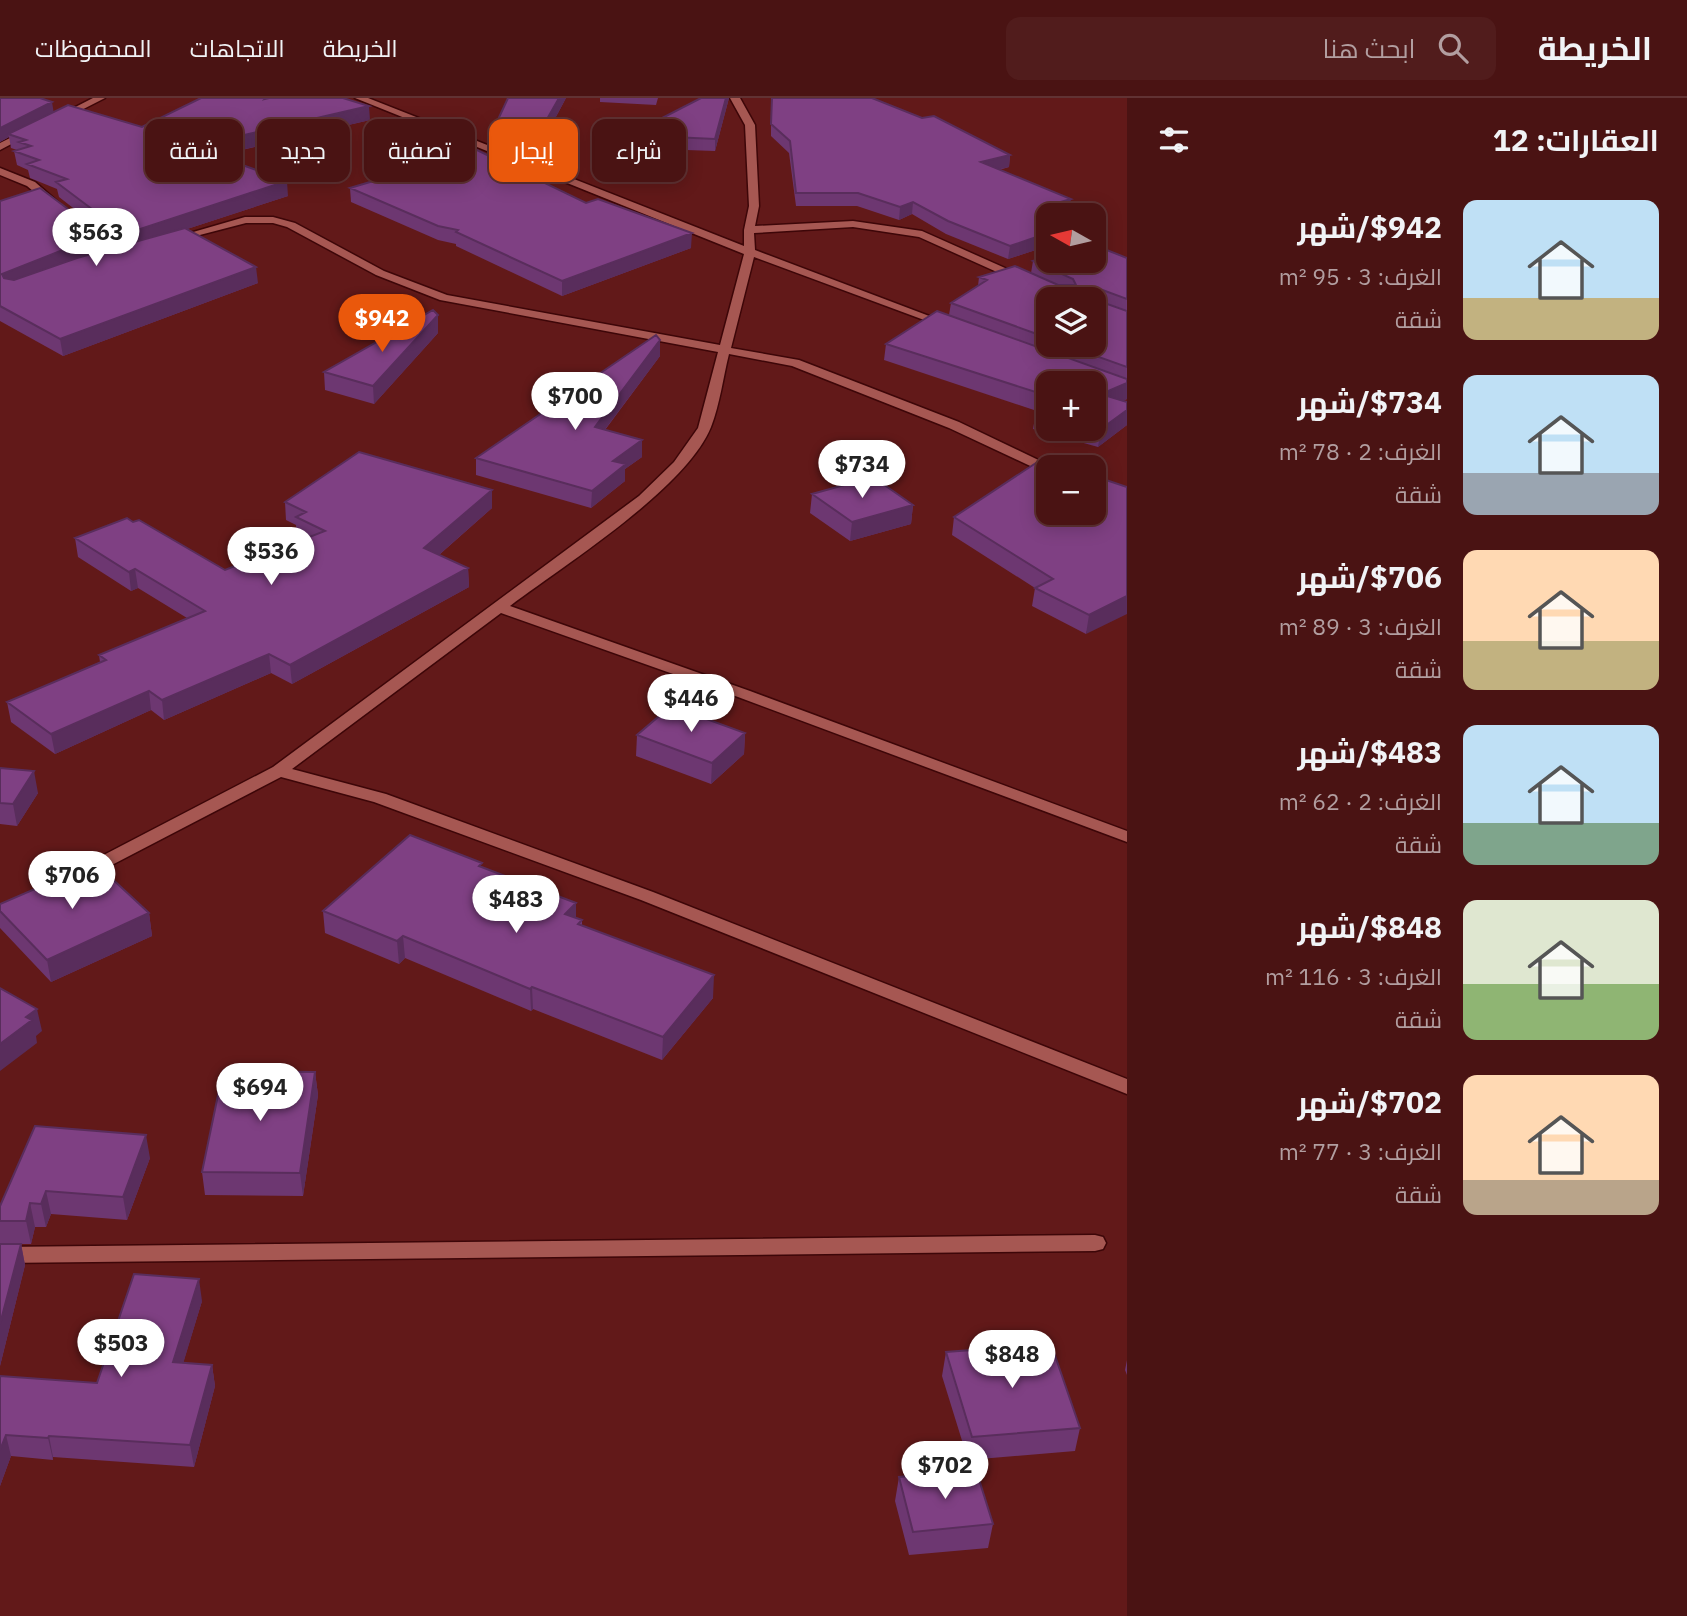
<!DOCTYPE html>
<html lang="ar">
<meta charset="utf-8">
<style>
body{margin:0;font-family:"IBM Plex Sans",Cairo,sans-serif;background:#511c1c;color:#f1f3f6;direction:rtl;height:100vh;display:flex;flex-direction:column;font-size:26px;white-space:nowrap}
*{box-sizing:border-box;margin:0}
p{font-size:23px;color:#b29ea0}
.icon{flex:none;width:38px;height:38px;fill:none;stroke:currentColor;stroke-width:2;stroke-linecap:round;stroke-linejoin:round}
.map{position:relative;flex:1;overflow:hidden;direction:ltr}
.side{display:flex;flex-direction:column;background:#4a1313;width:560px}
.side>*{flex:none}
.hud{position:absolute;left:21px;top:21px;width:665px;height:63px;direction:rtl;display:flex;gap:14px}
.needle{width:46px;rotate:278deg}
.controls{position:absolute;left:1036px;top:105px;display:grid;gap:14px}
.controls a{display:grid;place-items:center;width:70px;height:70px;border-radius:14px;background:#4a1313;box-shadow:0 4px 18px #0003,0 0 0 2px #613233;font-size:35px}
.price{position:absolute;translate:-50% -60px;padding:0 16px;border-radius:24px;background:#fff;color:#222;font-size:23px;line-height:46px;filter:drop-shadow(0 2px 4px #0008)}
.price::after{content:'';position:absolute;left:50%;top:42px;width:21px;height:16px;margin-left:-10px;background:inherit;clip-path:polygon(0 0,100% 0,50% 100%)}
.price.selected{background:#ea580c;color:#fff}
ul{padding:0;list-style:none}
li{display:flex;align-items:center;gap:21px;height:175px;padding:0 28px}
li span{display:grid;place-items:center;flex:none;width:196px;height:140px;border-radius:14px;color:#555}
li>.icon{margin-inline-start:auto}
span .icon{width:84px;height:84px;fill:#fffc;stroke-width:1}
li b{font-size:30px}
h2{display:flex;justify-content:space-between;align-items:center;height:84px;padding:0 28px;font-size:30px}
.pill{padding:0 24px;border-radius:14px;background:#4a1313;box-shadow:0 4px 18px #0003,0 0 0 2px #613233;font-size:24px;line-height:63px}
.pill.selected{background:#ea580c;color:#fff}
header{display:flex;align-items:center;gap:42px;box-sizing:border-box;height:98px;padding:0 35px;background:#4a1313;border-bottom:2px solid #613233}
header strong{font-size:33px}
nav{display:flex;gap:38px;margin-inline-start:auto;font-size:24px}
.search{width:490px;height:63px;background:#511c1c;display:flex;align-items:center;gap:18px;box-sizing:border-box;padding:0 24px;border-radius:14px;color:#b29ea0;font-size:26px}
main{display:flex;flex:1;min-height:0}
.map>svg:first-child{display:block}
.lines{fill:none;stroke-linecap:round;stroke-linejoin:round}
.minor-casing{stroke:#3d0608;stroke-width:3}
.minor{fill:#a65752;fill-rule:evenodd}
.wall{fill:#6d3771;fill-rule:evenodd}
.shaded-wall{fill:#592d5c}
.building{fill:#7f4083;stroke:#592d5c;stroke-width:2}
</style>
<header>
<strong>الخريطة</strong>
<div class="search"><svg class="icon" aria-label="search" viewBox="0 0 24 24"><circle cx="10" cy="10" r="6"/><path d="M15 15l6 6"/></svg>ابحث هنا</div>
<nav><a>الخريطة</a><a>الاتجاهات</a><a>المحفوظات</a></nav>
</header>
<main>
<section class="side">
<h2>العقارات: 12<svg class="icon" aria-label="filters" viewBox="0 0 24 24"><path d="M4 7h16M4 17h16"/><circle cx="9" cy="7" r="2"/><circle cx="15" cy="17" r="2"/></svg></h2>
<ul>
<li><span style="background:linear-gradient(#bfe0f5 70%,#c2b280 0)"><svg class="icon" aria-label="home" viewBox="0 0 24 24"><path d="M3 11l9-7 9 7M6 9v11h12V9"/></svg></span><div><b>$942/شهر</b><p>الغرف: 3 · 95 m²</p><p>شقة</p></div></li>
<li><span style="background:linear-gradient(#bfe0f5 70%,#9aa5b1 0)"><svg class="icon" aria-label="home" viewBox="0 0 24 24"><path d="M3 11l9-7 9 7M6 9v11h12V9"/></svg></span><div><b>$734/شهر</b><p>الغرف: 2 · 78 m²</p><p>شقة</p></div></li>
<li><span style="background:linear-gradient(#ffd9b3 65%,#c2b280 0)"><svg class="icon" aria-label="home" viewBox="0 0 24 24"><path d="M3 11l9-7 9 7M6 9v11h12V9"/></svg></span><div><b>$706/شهر</b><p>الغرف: 3 · 89 m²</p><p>شقة</p></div></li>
<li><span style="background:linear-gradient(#bfe0f5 70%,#7fa58c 0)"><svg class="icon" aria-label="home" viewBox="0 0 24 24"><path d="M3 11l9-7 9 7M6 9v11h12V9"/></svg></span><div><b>$483/شهر</b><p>الغرف: 2 · 62 m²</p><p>شقة</p></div></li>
<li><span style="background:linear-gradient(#dfe7d0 60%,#8fb573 0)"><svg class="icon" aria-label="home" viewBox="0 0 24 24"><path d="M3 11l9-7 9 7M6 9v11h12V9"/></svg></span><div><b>$848/شهر</b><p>الغرف: 3 · 116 m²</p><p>شقة</p></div></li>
<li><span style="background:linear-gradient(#ffd9b3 75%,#b9a48a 0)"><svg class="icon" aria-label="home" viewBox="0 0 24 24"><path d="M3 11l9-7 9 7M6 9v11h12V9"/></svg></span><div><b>$702/شهر</b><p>الغرف: 3 · 77 m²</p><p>شقة</p></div></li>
</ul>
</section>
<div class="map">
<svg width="1127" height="1518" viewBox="0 0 1127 1518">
<rect width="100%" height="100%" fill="#621919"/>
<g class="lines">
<defs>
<path id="minor" d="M93 0H105L60 23 52 21Z
M355 0H368L744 148V132L749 108 745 27 730 0H740L755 27 759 108 755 128 853 123 922 133 1070 199 1072 201H1057L919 139 853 129 754 135 755 152 953 227 943 229 754 159 731 250 799 262 959 324 1053 369H1048V375L1043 374 949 330 792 268 729 256C723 280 720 306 711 329 686 391 564 467 510 508L750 593 1127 733V744L738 599 501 515 292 671 386 696 653 794 1127 981V996L641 802 374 704 281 679 83 782H71L68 778 71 774 273 669 639 398 674 364 698 330 718 254 440 202 376 177 287 129 273 125H246L169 145V141L245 119H273L295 125 384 173 447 197 720 247 744 156Z
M28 31 36 33 0 52V45Z
M0 70 35 84 60 106 51 108 27 88 0 77Z
M1095 1137 1103 1139 1106 1145 1103 1151 1095 1153 0 1165V1149Z"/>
</defs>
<use href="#minor" class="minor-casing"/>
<use href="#minor" class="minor"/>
</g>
<path class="wall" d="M0 0 54 14 142 29 370 22 216 58 288 98 187 131 258 185 63 258 0 223V103L109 151 122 148 59 99 57 91 30 80 28 72 17 67 14 53 17 52 11 50 9 39 0 44Z
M566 0 542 45 495 43V28Z
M600 0H658L656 7 600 4Z
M729 0 715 53 628 50 629 37Z
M771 0H872L1010 57 1009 69 999 72 1048 117V148L1008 161 946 136 912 116 899 122 857 108H796L789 55 771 38Z
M350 90 586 105 691 150 562 198 456 148V146L438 142 351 104Z
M1127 160V301L1122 303 1127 304V327L1098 349 1033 331 1036 314 1037 313 884 262 886 246 949 217 951 205 978 188 979 179 1031 175 1033 163ZM1048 201 1094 247H1048ZM1048 285H1094V331H1048Z
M438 235 374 306 325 292 324 274Z
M660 242V258L605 332 642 359 625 371V383L591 410 476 377V360Z
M1127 389 1086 536 1032 508 1035 490 952 437 954 419Z
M492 392V410L439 457 468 470 469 489 292 586 271 575 164 622 151 612 55 656 11 624 7 604 100 564 99 557 187 520 138 490 131 493 78 459 75 440 133 424 225 472 305 441 297 437 296 427 286 422 285 404Z
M812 396 913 407 911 426 850 443 810 415Z
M745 635 744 656 711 686 636 658 637 637Z
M0 670 38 695 17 728 0 726Z
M482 769 576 820 582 822V828L713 900 662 962 533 911 531 913 405 860 399 866 325 835 323 813Z
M0 806 149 815 152 838 51 884 0 830Z
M315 974 318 997 303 1098 205 1097 202 1074Z
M150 1060 127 1122 51 1116 46 1129H35L31 1146H21L25 1167 0 1268V1108Z
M202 1203 183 1265 212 1267 215 1288 194 1369 53 1359V1362L11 1358 0 1388V1278L97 1285Z
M946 1254 1080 1330 1075 1353 968 1362 942 1278Z
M1127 1262V1277L1125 1272Z
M899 1379 993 1426 988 1450 909 1457 895 1403Z"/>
<path class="shaded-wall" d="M559 0H566L542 45V30Z
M726 0H729L715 53V41Z
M52 4 54 16 8 36 9 39 0 44V30Z
M369 8 370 22 193 63 192 49Z
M1010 57 1009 69 979 76 981 64Z
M287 83 288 98 126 151 125 136Z
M1071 101 1069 114 1054 106Z
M913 104 912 116 899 122 900 109Z
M692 135 691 150 562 198V183Z
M1048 135V148L1008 161 1010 148Z
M108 141 110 156 5 192 2 176 68 150Z
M256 169 258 185 63 258 60 241Z
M438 217V235L374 306 373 288Z
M660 242V258L594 346 595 329Z
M1127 285V301L1098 314 1101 296Z
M1127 312V327L1098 349 1101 331Z
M642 342V359L625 371V383L591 410 592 393 613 363Z
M492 392V410L425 469 424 450Z
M913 407 911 426 850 443 852 424Z
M468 470 469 489 292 586 290 567Z
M135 471 138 490 131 493 129 474Z
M1127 498V516L1086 536 1089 517Z
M269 556 271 575 164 622 162 602Z
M149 593 151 612 55 656 51 636Z
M745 635 744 656 711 686 712 665Z
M34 673 38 695 17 728 13 706Z
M576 805V827L565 816Z
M149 815 152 838 51 884 47 862Z
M403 838 405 860 399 866 397 843Z
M714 877 713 900 662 962 663 939Z
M532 889 533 911 531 913 530 891Z
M37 911 42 933 36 938 37 945 0 973V946L26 919Z
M315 974 318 997 303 1098 300 1075Z
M146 1037 150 1060 127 1122 123 1099Z
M46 1093 51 1116 46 1129 41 1106Z
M30 1105 35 1129 31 1146 26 1123Z
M21 1146 25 1167 0 1268V1226Z
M199 1181 202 1203 177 1286 173 1264Z
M212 1267 215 1288 194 1369 190 1347Z
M6 1337 11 1358 0 1388V1352Z
M49 1338 53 1359V1362L48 1340Z"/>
<path class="building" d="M0 0H40L52 4 0 30Z
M201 0H266L265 1 269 0H343L369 8 192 49 287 83 125 136 56 84 67 81 27 66 39 62 14 53 31 48 19 44 26 42 8 36 68 7 142 29Z
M508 0H559L542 30 495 28Z
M701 0H726L715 41 629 37Z
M772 0H872L922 20 934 18 1010 57 981 64 1071 101 1054 106 1082 117H1048V135L1010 148 948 123 913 104 900 109 858 95H796L790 43 771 26Z
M477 52 586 105 598 101 692 135 562 183 456 134 458 132 438 128 350 90Z
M40 90 108 141 68 150 2 176 4 180 14 182 77 160 185 130 256 169 60 241 0 208V103Z
M1094 147 1127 160V201L1097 190 1094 193 1096 202 1127 213V269L1065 247H1094V201H1048V240L951 205 987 182 979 179 1015 168 1058 187H1076L1073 181 1033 163 1048 158V163H1094Z
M433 212 438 217 373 288 324 274Z
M937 213 1127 281V285L1101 296 1127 304V312L1101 331 1094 329V285H1048V298L886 246Z
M656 237 660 242 595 329 642 342 613 363 626 366 592 393 476 360Z
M1048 305V317L1036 314Z
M359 354 492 392 424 450 468 470 290 567 269 556 162 602 149 593 51 636 7 604 106 562 99 557 205 513 135 471 129 474 75 440 127 420 133 424 139 422 225 472 325 433 296 419 306 414 285 404Z
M1042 361 1068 369H1048V415H1094V378L1127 389V498L1089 517 1035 490 1053 481 954 419Z
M873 379 913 407 852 424 812 396Z
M671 608 745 635 712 665 637 637Z
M0 670 34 673 13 706 0 705Z
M410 737 482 765 479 768 576 805 565 816 582 822 578 826 714 877 663 939 532 889 530 891 403 838 397 843 323 813Z
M95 765 149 815 47 862 0 813V806Z
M0 890 37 911 26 919 32 922 0 946Z
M223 973 315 974 300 1075 202 1074Z
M35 1028 146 1037 123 1099 46 1093 41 1106 30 1105 26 1123H0V1108Z
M0 1146H21L0 1226Z
M134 1176 199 1181 173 1264 212 1267 190 1347 49 1338 48 1340 6 1337 0 1352V1278L97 1285Z
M1051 1246 1080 1330 972 1339 946 1254Z
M976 1372 993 1426 913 1434 899 1379Z"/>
</svg>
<div class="controls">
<a><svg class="needle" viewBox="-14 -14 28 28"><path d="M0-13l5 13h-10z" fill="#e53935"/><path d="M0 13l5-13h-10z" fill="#b29ea0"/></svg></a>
<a><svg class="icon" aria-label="layers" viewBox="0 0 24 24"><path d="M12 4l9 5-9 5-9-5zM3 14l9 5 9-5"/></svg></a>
<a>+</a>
<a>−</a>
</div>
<b class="price" style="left:96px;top:170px">$563</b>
<b class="price selected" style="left:382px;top:256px">$942</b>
<b class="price" style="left:575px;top:334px">$700</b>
<b class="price" style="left:862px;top:402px">$734</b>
<b class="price" style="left:271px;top:489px">$536</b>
<b class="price" style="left:691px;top:636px">$446</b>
<b class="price" style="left:72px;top:813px">$706</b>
<b class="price" style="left:516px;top:837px">$483</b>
<b class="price" style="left:260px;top:1025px">$694</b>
<b class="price" style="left:121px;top:1281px">$503</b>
<b class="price" style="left:1012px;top:1292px">$848</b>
<b class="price" style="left:945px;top:1403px">$702</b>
<div class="hud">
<a class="pill">شراء</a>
<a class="pill selected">إيجار</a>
<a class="pill">تصفية</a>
<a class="pill">جديد</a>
<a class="pill">شقة</a>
</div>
</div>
</main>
